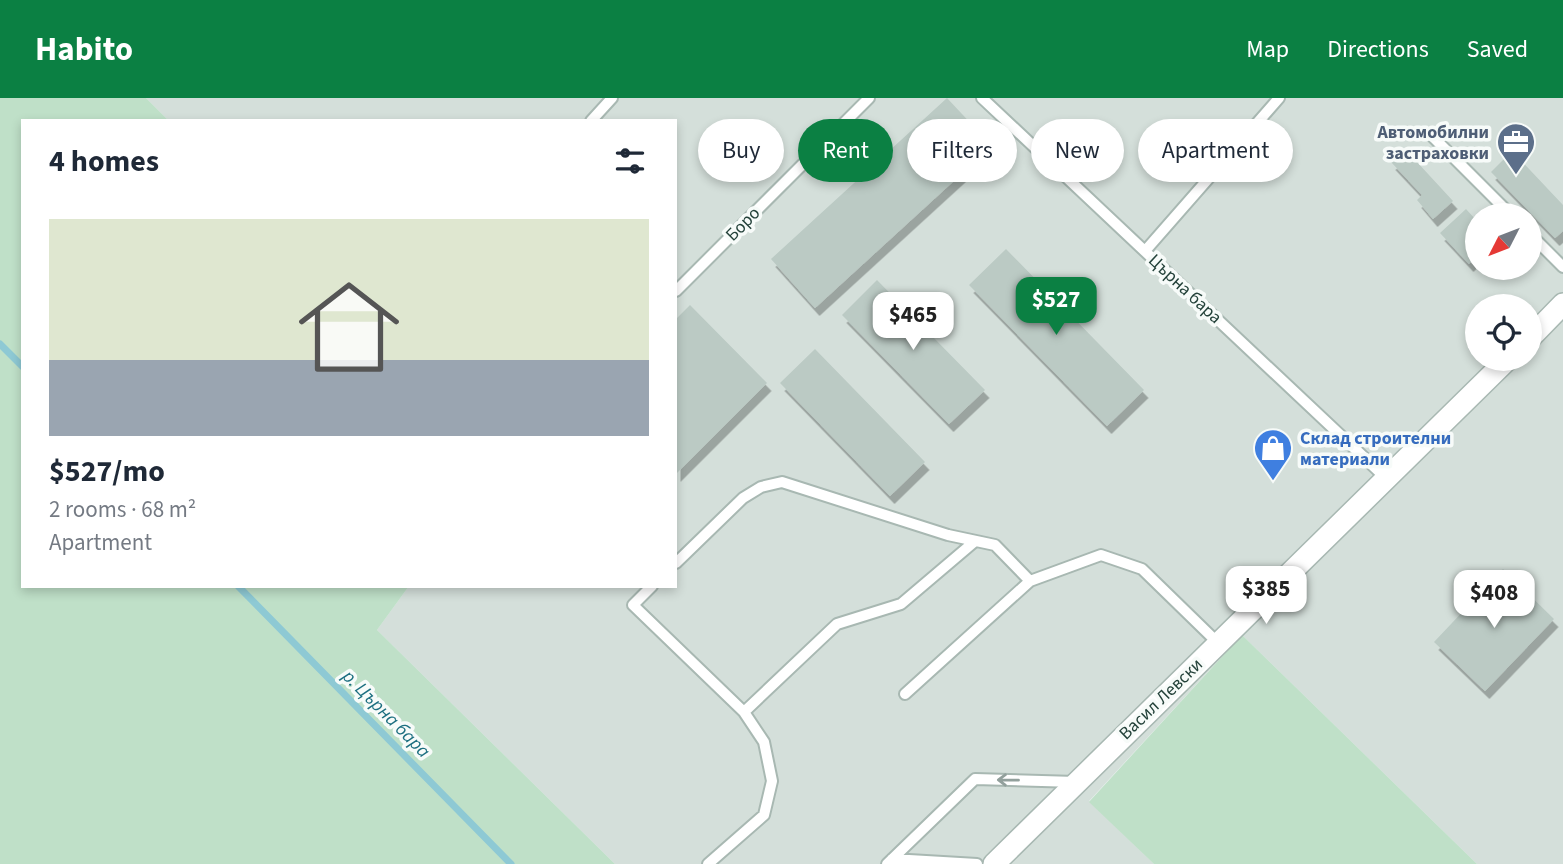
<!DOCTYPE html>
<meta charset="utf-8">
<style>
body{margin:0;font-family:"Source Sans 3",sans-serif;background:#f6f6f7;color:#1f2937;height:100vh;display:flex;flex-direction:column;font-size:26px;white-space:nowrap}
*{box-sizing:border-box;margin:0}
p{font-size:23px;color:#747a83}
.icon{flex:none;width:38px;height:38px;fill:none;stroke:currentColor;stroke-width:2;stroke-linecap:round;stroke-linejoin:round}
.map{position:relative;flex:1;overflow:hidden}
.side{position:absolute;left:21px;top:21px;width:656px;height:469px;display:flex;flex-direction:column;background:#fff;border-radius:0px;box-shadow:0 4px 10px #0003}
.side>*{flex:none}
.hud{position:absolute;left:698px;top:21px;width:665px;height:63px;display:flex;gap:14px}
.needle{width:46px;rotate:228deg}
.tools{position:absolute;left:1465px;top:105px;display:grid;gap:14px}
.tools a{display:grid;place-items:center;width:77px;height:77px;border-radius:50%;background:#fff;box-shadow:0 4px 10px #0003;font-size:35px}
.price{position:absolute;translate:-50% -60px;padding:0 16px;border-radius:14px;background:#fff;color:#222;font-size:23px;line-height:46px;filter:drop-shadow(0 2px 4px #0008)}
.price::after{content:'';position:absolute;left:50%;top:42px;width:21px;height:16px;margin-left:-10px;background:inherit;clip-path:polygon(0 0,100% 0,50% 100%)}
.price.on{background:#0b8043;color:#fff}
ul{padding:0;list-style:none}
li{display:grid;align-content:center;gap:14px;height:371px;padding:0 28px}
li span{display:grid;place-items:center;height:217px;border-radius:0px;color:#555}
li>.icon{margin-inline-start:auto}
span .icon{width:126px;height:126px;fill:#fffc;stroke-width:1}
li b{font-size:30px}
h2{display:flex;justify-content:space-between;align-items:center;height:84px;padding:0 28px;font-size:30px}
.pill{padding:0 24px;border-radius:32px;background:#fff;box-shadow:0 4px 10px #0003;font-size:24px;line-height:63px}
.pill.on{background:#0b8043;color:#fff}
header{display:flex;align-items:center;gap:42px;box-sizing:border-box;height:98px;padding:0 35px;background:#0b8043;color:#fff}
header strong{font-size:33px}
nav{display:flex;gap:38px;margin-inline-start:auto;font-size:24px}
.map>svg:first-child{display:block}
.built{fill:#d4dfda;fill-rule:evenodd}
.green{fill:#bfe0c8}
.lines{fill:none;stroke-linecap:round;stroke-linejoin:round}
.stream{stroke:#8ec9d4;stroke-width:7}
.building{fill:#bbcac4;filter:url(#shadow)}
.service-casing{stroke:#a8b8b2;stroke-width:14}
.tertiary-casing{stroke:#a8b8b2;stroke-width:24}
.service{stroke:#fff;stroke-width:10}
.tertiary{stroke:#fff;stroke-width:21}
.oneway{stroke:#92a09c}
.labels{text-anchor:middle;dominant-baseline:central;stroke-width:7;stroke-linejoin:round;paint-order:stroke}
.service-label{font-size:18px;font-weight:bold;fill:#4e5e75;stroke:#f7fbf9;text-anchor:end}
.street-label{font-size:18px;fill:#24423a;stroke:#f7fbf9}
.shop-label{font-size:18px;font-weight:bold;fill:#366cbe;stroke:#f7fbf9;text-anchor:start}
.water-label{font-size:19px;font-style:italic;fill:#1c6f80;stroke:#f7fbf9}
</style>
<header>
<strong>Habito</strong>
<nav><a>Map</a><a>Directions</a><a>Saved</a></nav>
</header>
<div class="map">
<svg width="1563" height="766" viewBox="0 0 1563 766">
<defs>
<filter id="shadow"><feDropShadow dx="4.5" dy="8" stdDeviation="0" flood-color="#0004"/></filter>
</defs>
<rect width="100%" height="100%" fill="#e6efeb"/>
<path class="built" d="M146 0H1563V766H1477L1242 537 1089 703 1154 766H615L377 532 409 488H676V23H169ZM1477 117H1530V170H1477ZM1477 208H1530V261H1477Z"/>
<path class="green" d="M0 0H146L169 23H23V488H409L377 532 615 766H0Z
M1242 537 1477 766H1154L1089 704Z"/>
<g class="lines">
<path class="stream" d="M0 246 23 269
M238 488 511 766"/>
</g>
<path class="building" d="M947 0 992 48 815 210 771 161Z
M1405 51 1453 103 1433 121 1417 102 1422 97 1391 64Z
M1512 53 1563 107V133L1555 140 1491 74Z
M1466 111 1477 123V158L1469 166 1440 135Z
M1006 151 1144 292 1107 328 969 187Z
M877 182 985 292 949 326 842 217Z
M690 207 767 285 676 376V221Z
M815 251 925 364 890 398 780 285Z
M1503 471 1554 521 1485 593 1434 544Z"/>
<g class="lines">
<defs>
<path id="service" d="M982 0 1387 381
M591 23 612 0
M1429 35 1511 117
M1530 136 1563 169
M1145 153 1279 0
M676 193 869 0
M676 465 743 400 761 389 782 384 948 437 995 447 1030 483
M652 488 633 507 744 614 764 644 772 683 764 717 708 766
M905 596 1030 483 1101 457 1142 471 1218 545
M744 614 837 526 901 506 974 444
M892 761 977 766
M887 766 975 681 1076 684"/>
<path id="tertiary" d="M1530 240 1563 206
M994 766 1508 261"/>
</defs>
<use href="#service" class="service-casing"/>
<use href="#tertiary" class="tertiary-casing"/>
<use href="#service" class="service"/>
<use href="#tertiary" class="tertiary"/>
</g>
<defs><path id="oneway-shaft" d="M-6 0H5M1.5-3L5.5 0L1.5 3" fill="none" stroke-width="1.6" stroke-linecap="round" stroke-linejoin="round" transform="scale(1.75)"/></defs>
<use class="oneway" href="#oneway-shaft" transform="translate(1008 682) rotate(-179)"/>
<defs>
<symbol id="office-pin" viewBox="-11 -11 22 30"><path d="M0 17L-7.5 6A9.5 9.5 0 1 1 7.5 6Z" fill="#5c6f8a" stroke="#f7fbf9"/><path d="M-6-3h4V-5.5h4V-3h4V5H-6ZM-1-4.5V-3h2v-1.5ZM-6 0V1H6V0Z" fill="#fff"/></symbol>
<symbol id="shop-pin" viewBox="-11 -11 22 30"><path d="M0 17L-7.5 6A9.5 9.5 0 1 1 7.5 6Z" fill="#3f7fe0" stroke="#f7fbf9"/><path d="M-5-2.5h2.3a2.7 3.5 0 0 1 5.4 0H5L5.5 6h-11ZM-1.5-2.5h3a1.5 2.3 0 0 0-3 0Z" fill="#fff"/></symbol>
</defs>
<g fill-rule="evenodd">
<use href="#office-pin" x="1494" y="22" width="44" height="60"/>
<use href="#shop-pin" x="1251" y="328" width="44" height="60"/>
</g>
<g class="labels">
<g class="service-label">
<text x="1489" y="34">Автомобилни<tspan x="1489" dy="21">застраховки</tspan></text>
</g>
<g class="street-label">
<text transform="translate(743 126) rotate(-45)">Боро</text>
<text transform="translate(1185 191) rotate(43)">Църна бара</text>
<text transform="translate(1161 601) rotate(-44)">Васил Левски</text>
</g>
<g class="shop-label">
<text x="1300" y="340">Склад строителни<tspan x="1300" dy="21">материали</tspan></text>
</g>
<g class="water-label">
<text transform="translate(386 616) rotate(45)">р. Църна бара</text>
</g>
</g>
</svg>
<div class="tools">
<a><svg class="needle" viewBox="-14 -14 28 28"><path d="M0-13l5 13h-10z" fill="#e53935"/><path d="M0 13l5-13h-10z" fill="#747a83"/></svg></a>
<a><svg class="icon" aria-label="locate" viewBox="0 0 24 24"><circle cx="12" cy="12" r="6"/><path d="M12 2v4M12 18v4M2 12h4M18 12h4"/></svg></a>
</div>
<b class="price on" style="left:1056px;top:239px">$527</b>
<b class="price" style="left:913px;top:254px">$465</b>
<b class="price" style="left:1266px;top:528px">$385</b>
<b class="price" style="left:1494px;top:532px">$408</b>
<div class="hud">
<a class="pill">Buy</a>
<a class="pill on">Rent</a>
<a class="pill">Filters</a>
<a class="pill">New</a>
<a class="pill">Apartment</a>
</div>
<section class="side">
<h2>4 homes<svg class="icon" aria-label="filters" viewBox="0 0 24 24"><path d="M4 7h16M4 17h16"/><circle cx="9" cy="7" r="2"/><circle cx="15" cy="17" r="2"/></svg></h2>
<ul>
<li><span style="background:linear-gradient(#dfe7d0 65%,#9aa5b1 0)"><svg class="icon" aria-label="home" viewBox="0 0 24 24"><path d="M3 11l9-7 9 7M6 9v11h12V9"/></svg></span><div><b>$527/mo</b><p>2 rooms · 68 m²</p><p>Apartment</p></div></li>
</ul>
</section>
</div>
